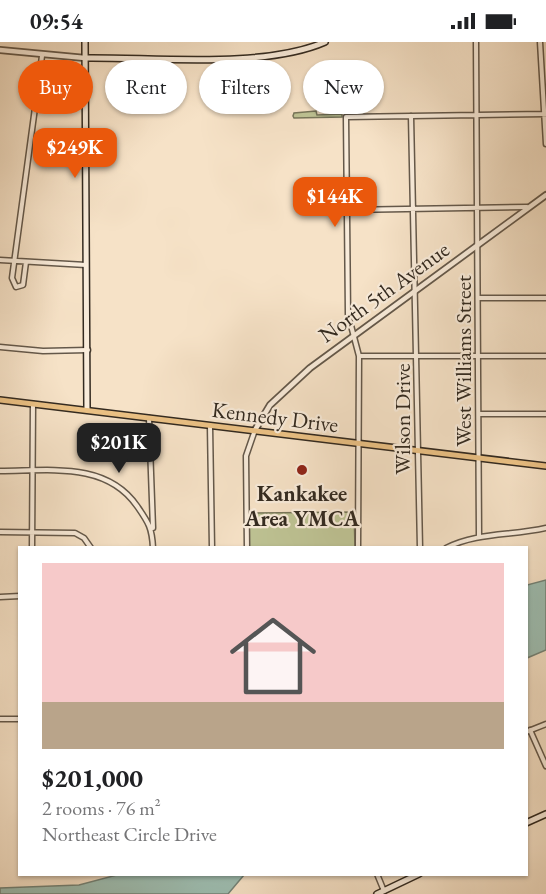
<!DOCTYPE html>
<meta charset="utf-8">
<style>
body{margin:0;font-family:"EB Garamond",serif;background:#f2f2f2;color:#202124;height:100vh;display:flex;flex-direction:column;font-size:22px;white-space:nowrap}
*{box-sizing:border-box;margin:0}
p{font-size:20px;color:#757577}
.icon{flex:none;width:33px;height:33px;fill:none;stroke:currentColor;stroke-width:2;stroke-linecap:round;stroke-linejoin:round}
.map{position:relative;flex:1;overflow:hidden}
.sheet{position:absolute;left:18px;top:504px;width:510px;height:330px;display:flex;flex-direction:column;background:#fff;border-radius:0px;box-shadow:0 2px 4px #0004}
.sheet>*{flex:none}
.top-card{position:absolute;left:18px;top:18px;width:510px;height:54px;display:flex;gap:12px}
.price{position:absolute;translate:-50% -51px;padding:0 14px;border-radius:12px;background:#ea580c;color:#fff;font-size:20px;line-height:39px;filter:drop-shadow(0 2px 3px #0008)}
.price::after{content:'';position:absolute;left:50%;top:36px;width:18px;height:14px;margin-left:-9px;background:inherit;clip-path:polygon(0 0,100% 0,50% 100%)}
.price.on{background:#222;color:#fff}
ul{padding:0;list-style:none}
li{display:grid;align-content:center;gap:12px;height:318px;padding:0 24px}
li+li{border-top:2px solid #e0e0e0}
li span{display:grid;place-items:center;height:186px;border-radius:0px;color:#555}
li>.icon{margin-inline-start:auto}
span .icon{width:108px;height:108px;fill:#fffc;stroke-width:1}
li b{font-size:26px}
.pill{padding:0 21px;border-radius:27px;background:#fff;box-shadow:0 2px 4px #0004;font-size:21px;line-height:54px}
.pill.on{background:#ea580c;color:#fff}
.status{display:flex;justify-content:space-between;align-items:center;height:42px;padding:0 30px;background:#fff;direction:ltr}
.status svg{height:16px;fill:currentColor}
.map>svg:first-child{display:block}
.green{fill:#bec394;stroke:#78765a;stroke-width:1.5}
.water{fill:#9dbeb2;stroke:#738378;stroke-width:1.5}
.lines{fill:none;stroke-linecap:round;stroke-linejoin:round}
.minor-casing{stroke:#64584a;stroke-width:7}
.tertiary-casing{stroke:#64584a;stroke-width:8}
.secondary-casing{stroke:#332a20;stroke-width:8}
.primary-casing{stroke:#332a20;stroke-width:8}
.minor{stroke:#f9ecdb;stroke-width:4}
.tertiary{stroke:#f9ecdb;stroke-width:4.5}
.secondary{stroke:#f9ecdb;stroke-width:5}
.primary{stroke:#ebc184;stroke-width:5}
.poi-dot{fill:#8f2418;stroke:#f9ecdb;stroke-width:2}
.labels{text-anchor:middle;dominant-baseline:central;stroke-width:4.5;stroke-linejoin:round;paint-order:stroke}
.street-label{font-size:22px;fill:#332a20;stroke:#f9ecdb}
.poi-label{font-size:22px;font-weight:bold;fill:#332a20;stroke:#f9ecdb}
</style>
<div class="status"><b>09:54</b><svg viewBox="0 0 49 12"><path d="M0 12V9h3v3zM5 12V6h3v6zM10 12V3h3v9zM15 12V0h3v12zM26 1h20v11H26zM47 4h2v5h-2z"/></svg></div>
<div class="map">
<svg width="546" height="852" viewBox="0 0 546 852">
<rect width="100%" height="100%" fill="#f6e2c7"/>
<filter id="stains"><feTurbulence type="fractalNoise" baseFrequency=".00333" numOctaves="4"/><feColorMatrix values="0 0 0 0 .2 0 0 0 0 .09 0 0 0 0 .02 0 0 0 .5 -.17"/></filter>
<radialGradient id="worn" r=".72"><stop offset=".6" stop-color="#630" stop-opacity="0"/><stop offset="1" stop-color="#630" stop-opacity=".3"/></radialGradient>
<path class="green" d="M316 69 317 73 342 72V75L294 76 293 74 294 71Z
M354 470 355 505 249 506V471Z"/>
<path class="water" d="M546 538V608L527 616V543Z
M117 833V832L244 833 228 852H0V846L79 843Z"/>
<g class="lines">
<defs>
<path id="minor" d="M476 0 479 494
M540 0 546 102
M411 74 420 506
M346 168 527 165
M0 218 86 223
M26 220 23 243 16 245 12 236 42 14
M480 256H546
M0 305 43 309 88 308
M359 314H546
M480 372H546
M149 376 153 486
M210 384 212 506
M0 429C48 429 106 419 137 464 148 480 152 485 153 506
M0 490 75 491 84 496 91 506
M32 506 33 362
M247 506 246 414 255 388
M358 506 359 314 348 272 346 75 546 72
M446 506C477 490 512 494 546 486
M0 555 20 554
M0 677H20
M530 688 546 724
M526 690 546 682
M377 832 384 849"/>
<path id="tertiary" d="M0 8 85 16
M255 388 270 363 310 326 546 153"/>
<path id="secondary" d="M85 0 87 368
M85 16C154 15 263 27 325 0
M526 781 546 772
M377 852 419 832"/>
<path id="primary" d="M0 358 546 424"/>
</defs>
<use href="#minor" class="minor-casing"/>
<use href="#tertiary" class="tertiary-casing"/>
<use href="#secondary" class="secondary-casing"/>
<use href="#primary" class="primary-casing"/>
<use href="#minor" class="minor"/>
<use href="#tertiary" class="tertiary"/>
<use href="#secondary" class="secondary"/>
<use href="#primary" class="primary"/>
</g>
<circle class="poi-dot" cx="302" cy="428" r="6"/>
<g class="labels">
<g class="street-label">
<text transform="translate(384 250) rotate(-36)">North 5th Avenue</text>
<text transform="translate(463 319) rotate(-90)">West Williams Street</text>
<text transform="translate(275 375) rotate(7)">Kennedy Drive</text>
<text transform="translate(402 377) rotate(-90)">Wilson Drive</text>
</g>
<g class="poi-label">
<text x="302" y="451">Kankakee<tspan x="302" dy="25">Area YMCA</tspan></text>
</g>
</g>
<rect width="100%" height="100%" filter="url(#stains)"/>
<rect width="100%" height="100%" fill="url(#worn)"/>
</svg>
<b class="price" style="left:75px;top:137px">$249K</b>
<b class="price" style="left:335px;top:186px">$144K</b>
<b class="price on" style="left:119px;top:432px">$201K</b>
<div class="top-card">
<a class="pill on">Buy</a>
<a class="pill">Rent</a>
<a class="pill">Filters</a>
<a class="pill">New</a>
</div>
<section class="sheet">
<ul>
<li><span style="background:linear-gradient(#f6c9c9 75%,#b9a48a 0)"><svg class="icon" aria-label="home" viewBox="0 0 24 24"><path d="M3 11l9-7 9 7M6 9v11h12V9"/></svg></span><div><b>$201,000</b><p>2 rooms · 76 m²</p><p>Northeast Circle Drive</p></div></li>
</ul>
</section>
</div>
